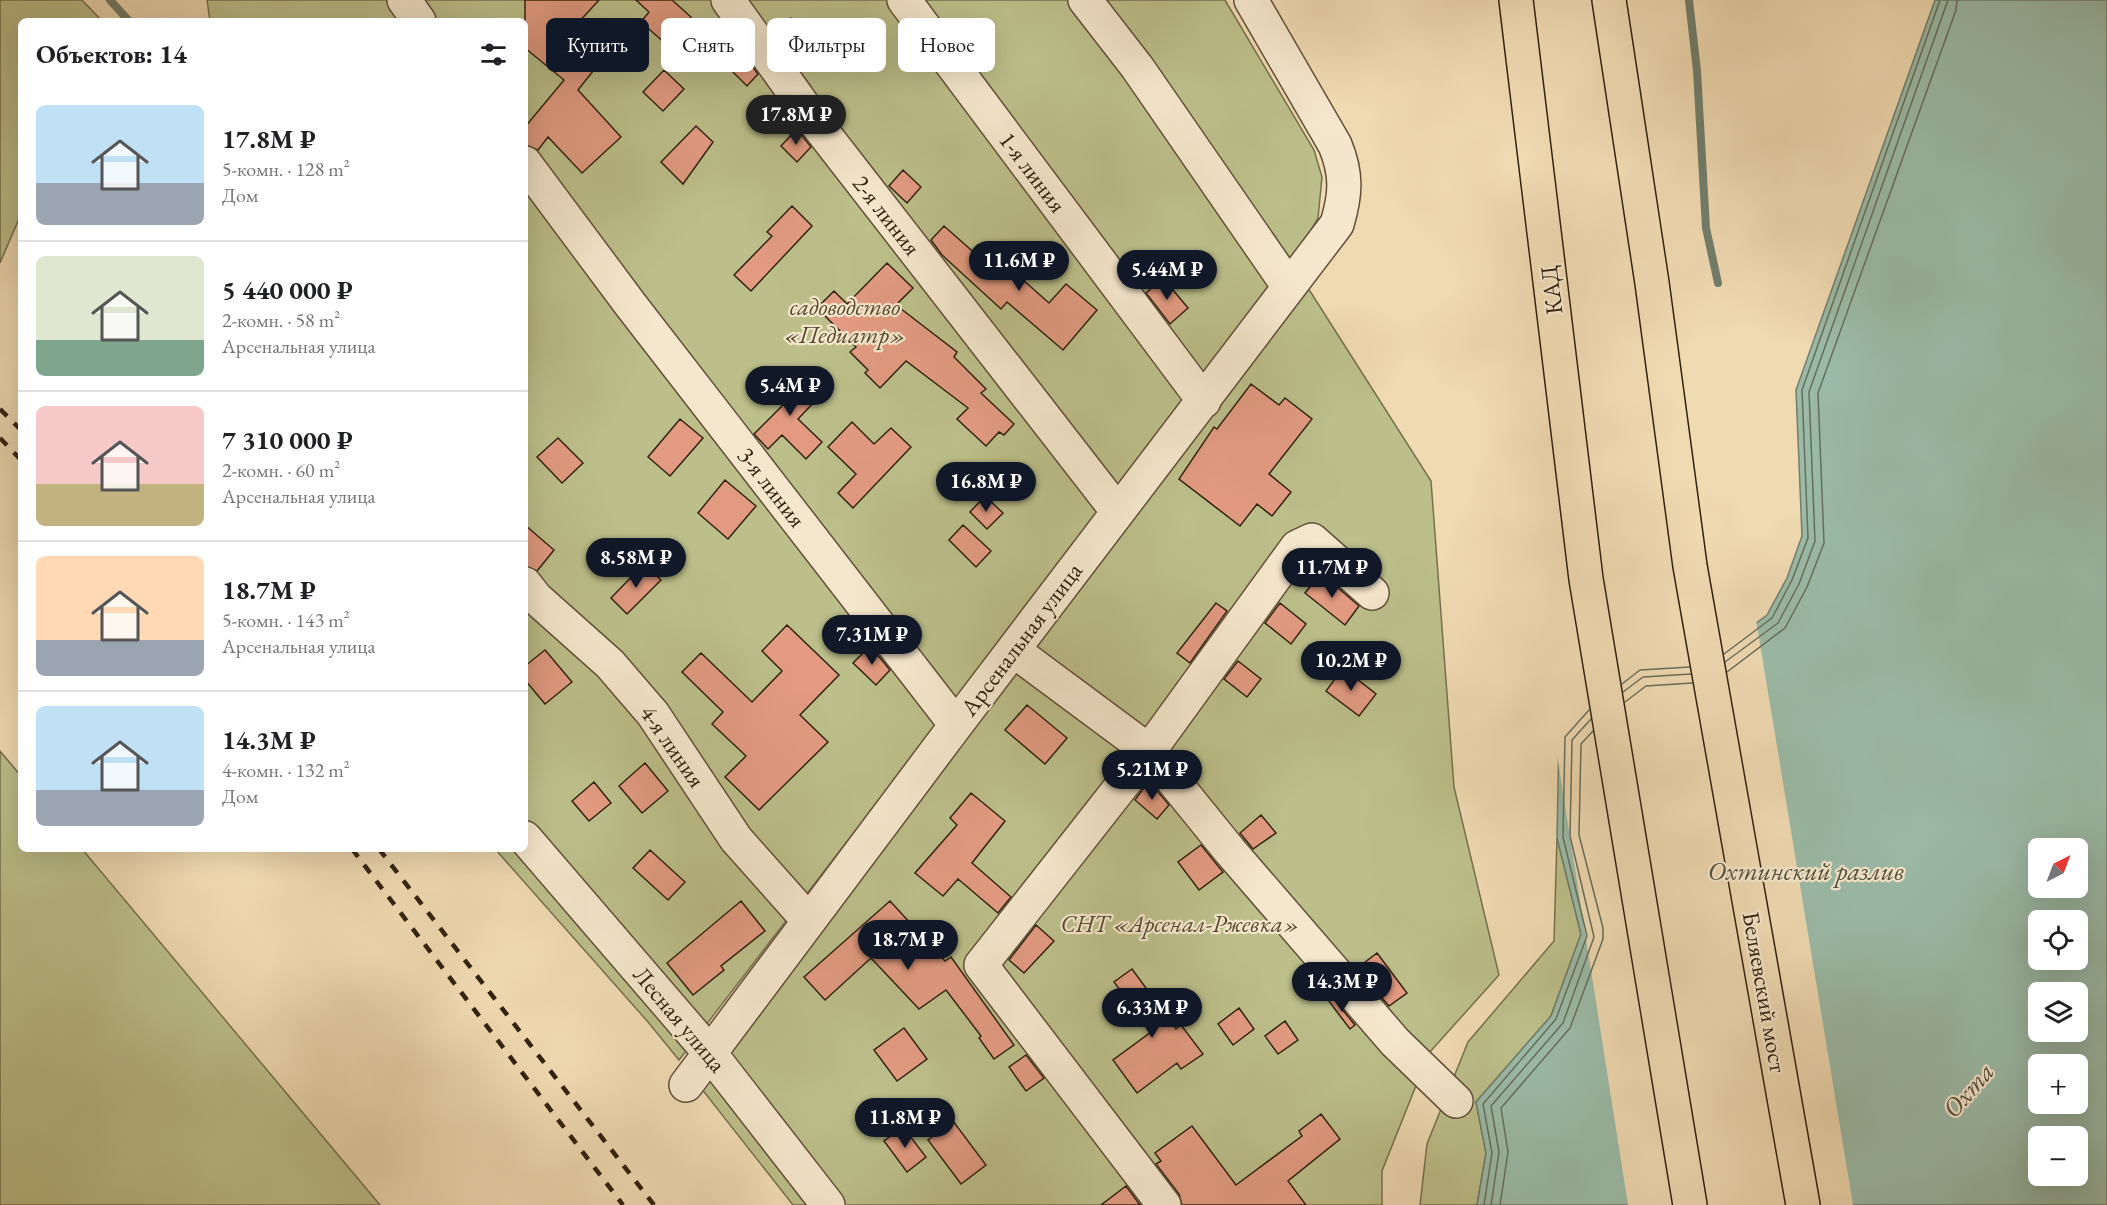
<!DOCTYPE html>
<html lang="ru">
<meta charset="utf-8">
<style>
body{margin:0;font-family:"EB Garamond",serif;background:#f6f6f6;color:#202124;height:100vh;display:flex;flex-direction:column;font-size:22px;white-space:nowrap}
*{box-sizing:border-box;margin:0}
p{font-size:20px;color:#757577}
.icon{flex:none;width:33px;height:33px;fill:none;stroke:currentColor;stroke-width:2;stroke-linecap:round;stroke-linejoin:round}
.map{position:relative;flex:1;overflow:hidden}
.side{position:absolute;left:18px;top:18px;width:510px;height:834px;display:flex;flex-direction:column;background:#fff;border-radius:9px;box-shadow:0 6px 24px #0002}
.side>*{flex:none}
.guide{position:absolute;left:546px;top:18px;width:570px;height:54px;display:flex;gap:12px}
.needle{width:39px;rotate:42deg}
.controls{position:absolute;left:2028px;top:838px;display:grid;gap:12px}
.controls a{display:grid;place-items:center;width:60px;height:60px;border-radius:9px;background:#fff;box-shadow:0 6px 24px #0002;font-size:30px}
.price{position:absolute;translate:-50% -51px;padding:0 14px;border-radius:21px;background:#111827;color:#fff;font-size:20px;line-height:39px;filter:drop-shadow(0 2px 3px #0008)}
.price::after{content:'';position:absolute;left:50%;top:36px;width:18px;height:14px;margin-left:-9px;background:inherit;clip-path:polygon(0 0,100% 0,50% 100%)}
.price.on{background:#222;color:#fff}
ul{padding:0;list-style:none}
li{display:flex;align-items:center;gap:18px;height:150px;padding:0 18px}
li+li{border-top:2px solid #e0e0e0}
li span{display:grid;place-items:center;flex:none;width:168px;height:120px;border-radius:9px;color:#555}
li>.icon{margin-inline-start:auto}
span .icon{width:72px;height:72px;fill:#fffc;stroke-width:1}
li b{font-size:26px}
h2{display:flex;justify-content:space-between;align-items:center;height:72px;padding:0 18px;font-size:26px}
.pill{padding:0 21px;border-radius:9px;background:#fff;box-shadow:0 6px 24px #0002;font-size:21px;line-height:54px}
.pill.on{background:#111827;color:#fff}
.map>svg:first-child{display:block}
.green{fill:#bcbf8a;stroke:#76704e;stroke-width:1.5}
.water{fill:#9bbba8;stroke:#717e6c;stroke-width:1.5;fill-rule:evenodd}
.pier{fill:#f0dab2}
.lines{fill:none;stroke-linecap:round;stroke-linejoin:round}
.shore{stroke:#666e5c;stroke-width:1.5}
.stream{stroke:#717e6c;stroke-width:8}
.building{fill:#e29b81;stroke:#312211;stroke-width:1.5}
.minor-casing{stroke:#615039;stroke-width:36}
.highway-casing{stroke:#312211;stroke-width:36}
.minor{stroke:#f5e7cd;stroke-width:33}
.highway{stroke:#f0dab2;stroke-width:33}
.rail{stroke:#312211;stroke-width:4.5;stroke-dasharray:10 10;stroke-linecap:butt}
.labels{text-anchor:middle;dominant-baseline:central;stroke-width:4.5;stroke-linejoin:round;paint-order:stroke}
.street-label{font-size:24px;fill:#312211;stroke:#f5e7cd}
.park-label{font-size:24px;font-style:italic;fill:#54492f;stroke:#f5e7cd}
.water-label{font-size:26px;font-style:italic;fill:#51503e;stroke:#f5e7cd}
</style>
<div class="map">
<svg width="2107" height="1205" viewBox="0 0 2107 1205">
<rect width="100%" height="100%" fill="#f0dab2"/>
<filter id="stains"><feTurbulence type="fractalNoise" baseFrequency=".00333" numOctaves="4"/><feColorMatrix values="0 0 0 0 .2 0 0 0 0 .09 0 0 0 0 .02 0 0 0 .5 -.17"/></filter>
<radialGradient id="worn" r=".72"><stop offset=".6" stop-color="#630" stop-opacity="0"/><stop offset="1" stop-color="#630" stop-opacity=".3"/></radialGradient>
<path class="green" d="M0 0H82L102 21H21V214L0 263Z
M207 0H1225L1314 150 1322 177 1318 218 1292 263 679 1060 648 1022 495 849H525V21H210Z
M1308 288 1431 481 1454 787 1499 975 1429 1053 1382 1171V1205H793L701 1088Z
M0 751 21 776V849H82L380 1205H0Z
M1557 838 1581 934 1551 1016 1476 1102 1486 1153 1477 1205H1420L1427 1144 1468 1042 1554 941Z"/>
<path class="water" d="M1935 0H2107V1205H1477L1486 1153 1476 1102 1551 1016 1581 934 1557 838 1559 734 1706 660 1767 615 1787 578 1802 536 1796 390ZM2038 849H2078V888H2038ZM2038 921H2078V960H2038ZM2038 993H2078V1032H2038ZM2038 1065H2078V1104H2038ZM2038 1137H2078V1176H2038Z"/>
<path class="pier" d="M1756 620 1853 1205H1628L1556 748V734L1586 700 1636 661 1705 657Z"/>
<g class="lines">
<path class="shore" d="M1724 654 1772 618 1792 580 1808 538 1802 390 1940 0
M1725 662 1778 623 1799 584 1815 541 1809 392 1948 0
M1727 672 1785 628 1807 587 1824 543 1818 393 1956 10 1957 0
M1622 684 1640 670 1690 667
M1623 692 1643 677 1691 674
M1625 702 1646 686 1692 683
M1484 1205 1492 1153 1483 1104 1556 1019 1587 936 1563 837 1565 737 1589 710
M1491 1205 1499 1152 1491 1106 1563 1023 1594 937 1570 836 1572 740 1591 719
M1500 1205 1508 1152 1501 1108 1570 1028 1603 939V928L1579 835 1581 744 1593 731"/>
<path class="stream" d="M110 0 129 21
M1689 0 1697 71 1706 228 1718 283"/>
</g>
<path class="building" d="M525 0H599L568 34 601 61 578 90 621 137 582 173 548 137 538 150 525 145V127L564 80 525 48Z
M636 0H672L691 17 666 44 641 22 649 12Z
M791 18 808 34 790 54 776 35Z
M741 51 758 74 747 86 727 66Z
M664 70 684 89 663 111 643 92Z
M696 126 713 142 683 184 661 162Z
M797 129 811 147 797 162 781 146Z
M903 170 921 187 907 203 889 186Z
M792 206 812 226 751 291 734 275 772 236 767 232Z
M944 226 996 272 1004 263 1049 303 1066 284 1097 310 1063 350 1007 302 1001 309 942 255 931 240Z
M887 263 913 288 896 305 957 352 954 357 986 389 981 393 1014 424 1004 435 999 432 986 446 957 419 968 408 906 361 880 388 865 373 868 370 850 352 856 347 817 308 834 291 847 304Z
M1163 278 1188 308 1170 324 1146 293Z
M783 370 801 387 804 384 818 398 798 419 822 442 806 459 782 435 768 449 754 434 785 403 767 386Z
M1251 384 1279 405 1285 398 1312 419 1269 474 1291 492 1272 516 1257 504 1240 526 1179 479 1214 427 1217 429Z
M680 419 703 438 670 476 648 457Z
M852 422 874 444 891 428 911 447 853 508 838 493 856 474 828 447Z
M558 438 583 463 562 483 537 457Z
M725 480 756 506 728 539 698 513Z
M985 496 1003 513 987 529 970 512Z
M525 525 554 550 537 571 525 566Z
M963 525 991 551 976 567 949 540Z
M644 564 661 580 627 614 611 598Z
M1321 573 1359 606 1345 625 1305 593Z
M1216 603 1227 611 1190 663 1177 653Z
M1280 603 1306 624 1291 644 1265 623Z
M787 625 839 675 800 715 828 742 759 810 725 777 746 756 712 724 723 712 682 672 701 653 752 702 782 671 762 651Z
M870 646 890 670 876 685 853 663Z
M545 650 572 682 545 704 525 680V666Z
M1238 661 1261 679 1247 697 1224 679Z
M1343 668 1376 694 1359 716 1326 691Z
M1027 705 1067 738 1045 764 1005 730Z
M645 763 668 791 642 813 619 786Z
M1149 781 1169 805 1157 819 1135 800Z
M594 782 611 803 589 821 572 801Z
M971 793 1005 821 972 863 1011 897 998 913 958 879 943 896 915 873 957 825 950 818Z
M1261 815 1276 833 1253 849 1240 833Z
M1201 845 1223 872 1199 890 1178 862Z
M650 850 685 882 668 900 633 868Z
M741 901 765 931 721 966 724 970 693 995 667 963Z
M890 901 945 961 951 957 1014 1045 994 1059 979 1038 981 1036 946 990 919 1009 871 958 825 1000 804 977Z
M1036 925 1054 941 1024 973 1009 960Z
M1377 953 1407 993 1389 1006 1356 969Z
M1132 969 1176 1029 1181 1025 1203 1054 1181 1069 1177 1063 1137 1093 1113 1060 1151 1032 1114 982Z
M1332 997 1355 1025 1350 1029 1328 1000Z
M1239 1008 1254 1029 1233 1045 1218 1024Z
M1285 1021 1298 1040 1278 1054 1265 1036Z
M904 1028 927 1059 897 1081 874 1050Z
M1026 1055 1044 1078 1026 1091 1009 1067Z
M1321 1114 1340 1139 1288 1181 1306 1205H1182L1179 1194 1156 1164 1161 1161 1155 1153 1192 1126 1236 1185 1302 1136 1299 1131Z
M953 1121 986 1165 961 1184 928 1140Z
M903 1127 926 1157 907 1172 884 1141Z
M1126 1186 1140 1205H1101Z"/>
<g class="lines">
<defs>
<path id="minor" d="M404 0 419 21
M728 0 815 122 1118 512
M904 0 1204 401
M1085 0 1137 67 1289 287
M525 163 630 304 956 725
M525 584 536 598 610 664 653 714 736 839 808 920
M1013 650 1149 751 1230 851 1395 1042 1456 1101
M525 838 709 1052 828 1205
M686 1085 956 725 1337 224C1346 194 1347 174 1335 145L1251 0
M1164 1205 981 965 1149 751 1297 547 1312 540 1372 593"/>
<path id="highway" d="M1516 0 1586 579 1690 1205
M1609 0 1652 283 1690 566 1803 1205"/>
</defs>
<use href="#minor" class="minor-casing"/>
<use href="#highway" class="highway-casing"/>
<use href="#minor" class="minor"/>
<use href="#highway" class="highway"/>
<path class="rail" d="M0 409 21 430
M0 438 21 460
M352 849 623 1205
M379 849 654 1205"/>
</g>
<g class="labels">
<g class="street-label">
<text transform="translate(1033 172) rotate(53)">1-я линия</text>
<text transform="translate(887 215) rotate(52)">2-я линия</text>
<text transform="translate(1551 290) rotate(-97)">КАД</text>
<text transform="translate(772 487) rotate(52)">3-я линия</text>
<text transform="translate(1021 639) rotate(-53)">Арсенальная улица</text>
<text transform="translate(673 746) rotate(55)">4-я линия</text>
<text transform="translate(1765 992) rotate(80)">Беляевский мост</text>
<text transform="translate(680 1019) rotate(50)">Лесная улица</text>
</g>
<g class="park-label">
<text x="845" y="306">садоводство<tspan x="845" dy="28">«Педиатр»</tspan></text>
<text x="1180" y="923">СНТ «Арсенал-Ржевка»</text>
</g>
<g class="water-label">
<text x="1806" y="871">Охтинский разлив</text>
<text transform="translate(1968 1090) rotate(-49)">Охта</text>
</g>
</g>
<rect width="100%" height="100%" filter="url(#stains)"/>
<rect width="100%" height="100%" fill="url(#worn)"/>
</svg>
<div class="controls">
<a><svg class="needle" viewBox="-14 -14 28 28"><path d="M0-13l5 13h-10z" fill="#e53935"/><path d="M0 13l5-13h-10z" fill="#757577"/></svg></a>
<a><svg class="icon" aria-label="locate" viewBox="0 0 24 24"><circle cx="12" cy="12" r="6"/><path d="M12 2v4M12 18v4M2 12h4M18 12h4"/></svg></a>
<a><svg class="icon" aria-label="layers" viewBox="0 0 24 24"><path d="M12 4l9 5-9 5-9-5zM3 14l9 5 9-5"/></svg></a>
<a>+</a>
<a>−</a>
</div>
<b class="price on" style="left:796px;top:146px">17.8M ₽</b>
<b class="price" style="left:1019px;top:292px">11.6M ₽</b>
<b class="price" style="left:1167px;top:301px">5.44M ₽</b>
<b class="price" style="left:790px;top:417px">5.4M ₽</b>
<b class="price" style="left:986px;top:513px">16.8M ₽</b>
<b class="price" style="left:636px;top:589px">8.58M ₽</b>
<b class="price" style="left:1332px;top:599px">11.7M ₽</b>
<b class="price" style="left:872px;top:666px">7.31M ₽</b>
<b class="price" style="left:1351px;top:692px">10.2M ₽</b>
<b class="price" style="left:1152px;top:801px">5.21M ₽</b>
<b class="price" style="left:908px;top:971px">18.7M ₽</b>
<b class="price" style="left:1342px;top:1013px">14.3M ₽</b>
<b class="price" style="left:1152px;top:1039px">6.33M ₽</b>
<b class="price" style="left:905px;top:1149px">11.8M ₽</b>
<div class="guide">
<a class="pill on">Купить</a>
<a class="pill">Снять</a>
<a class="pill">Фильтры</a>
<a class="pill">Новое</a>
</div>
<section class="side">
<h2>Объектов: 14<svg class="icon" aria-label="filters" viewBox="0 0 24 24"><path d="M4 7h16M4 17h16"/><circle cx="9" cy="7" r="2"/><circle cx="15" cy="17" r="2"/></svg></h2>
<ul>
<li><span style="background:linear-gradient(#bfe0f5 65%,#9aa5b1 0)"><svg class="icon" aria-label="home" viewBox="0 0 24 24"><path d="M3 11l9-7 9 7M6 9v11h12V9"/></svg></span><div><b>17.8M ₽</b><p>5-комн. · 128 m²</p><p>Дом</p></div></li>
<li><span style="background:linear-gradient(#dfe7d0 70%,#7fa58c 0)"><svg class="icon" aria-label="home" viewBox="0 0 24 24"><path d="M3 11l9-7 9 7M6 9v11h12V9"/></svg></span><div><b>5 440 000 ₽</b><p>2-комн. · 58 m²</p><p>Арсенальная улица</p></div></li>
<li><span style="background:linear-gradient(#f6c9c9 65%,#c2b280 0)"><svg class="icon" aria-label="home" viewBox="0 0 24 24"><path d="M3 11l9-7 9 7M6 9v11h12V9"/></svg></span><div><b>7 310 000 ₽</b><p>2-комн. · 60 m²</p><p>Арсенальная улица</p></div></li>
<li><span style="background:linear-gradient(#ffd9b3 70%,#9aa5b1 0)"><svg class="icon" aria-label="home" viewBox="0 0 24 24"><path d="M3 11l9-7 9 7M6 9v11h12V9"/></svg></span><div><b>18.7M ₽</b><p>5-комн. · 143 m²</p><p>Арсенальная улица</p></div></li>
<li><span style="background:linear-gradient(#bfe0f5 70%,#9aa5b1 0)"><svg class="icon" aria-label="home" viewBox="0 0 24 24"><path d="M3 11l9-7 9 7M6 9v11h12V9"/></svg></span><div><b>14.3M ₽</b><p>4-комн. · 132 m²</p><p>Дом</p></div></li>
</ul>
</section>
</div>
